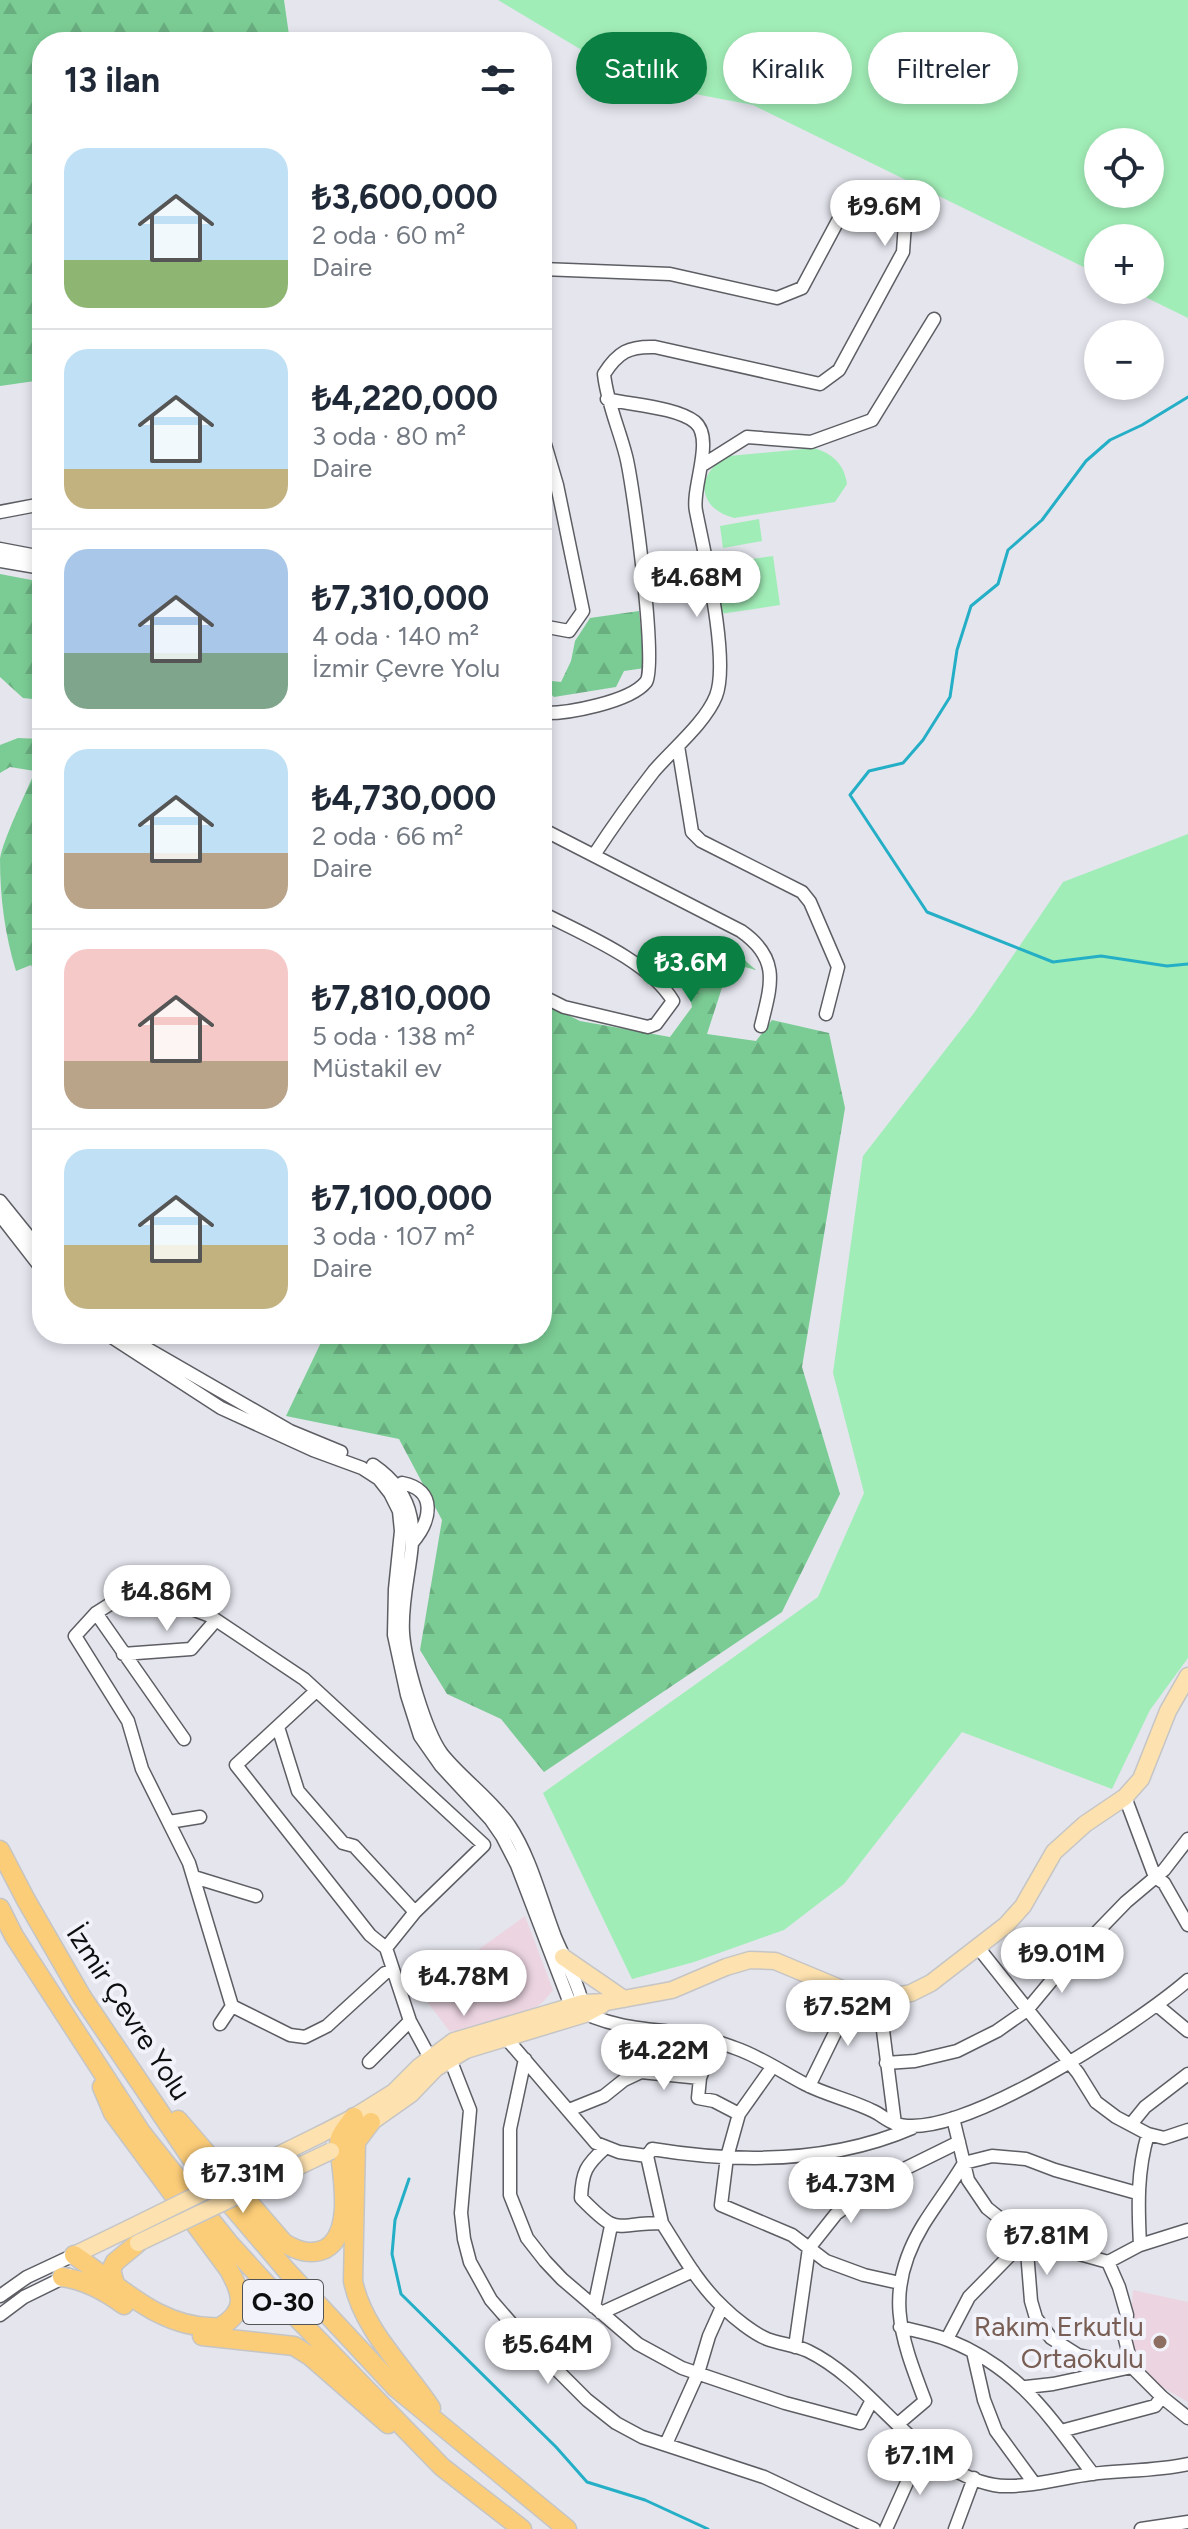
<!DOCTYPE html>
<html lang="tr">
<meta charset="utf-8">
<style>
body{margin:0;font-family:Figtree,sans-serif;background:#f2f2f3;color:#1f2937;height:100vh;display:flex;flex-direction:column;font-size:30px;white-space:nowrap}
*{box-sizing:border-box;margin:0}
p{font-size:26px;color:#747a83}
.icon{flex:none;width:44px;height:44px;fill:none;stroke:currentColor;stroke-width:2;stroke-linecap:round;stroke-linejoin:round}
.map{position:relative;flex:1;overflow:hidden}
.panel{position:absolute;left:32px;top:32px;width:520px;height:1312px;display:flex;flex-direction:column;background:#fff;border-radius:32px;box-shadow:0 4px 12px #0003}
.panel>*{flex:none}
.banner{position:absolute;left:576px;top:32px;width:492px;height:72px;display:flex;gap:16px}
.buttons{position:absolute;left:1084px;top:128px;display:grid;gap:16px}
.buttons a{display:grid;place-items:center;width:80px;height:80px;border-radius:50%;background:#fff;box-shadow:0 4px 12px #0003;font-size:40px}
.price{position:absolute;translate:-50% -68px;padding:0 18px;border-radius:28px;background:#fff;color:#222;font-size:26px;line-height:52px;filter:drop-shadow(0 2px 4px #0008)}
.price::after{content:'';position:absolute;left:50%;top:48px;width:24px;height:18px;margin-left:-12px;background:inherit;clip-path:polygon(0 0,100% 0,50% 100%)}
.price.on{background:#0b8043;color:#fff}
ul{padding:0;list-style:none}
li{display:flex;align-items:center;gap:24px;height:200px;padding:0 32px}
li+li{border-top:2px solid #e0e1e3}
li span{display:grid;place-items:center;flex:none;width:224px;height:160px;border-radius:24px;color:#555}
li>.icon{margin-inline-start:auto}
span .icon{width:96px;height:96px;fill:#fffc;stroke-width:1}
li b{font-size:34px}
h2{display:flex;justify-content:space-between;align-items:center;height:96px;padding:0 32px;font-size:34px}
.tag{padding:0 28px;border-radius:36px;background:#fff;box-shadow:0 4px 12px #0003;font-size:28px;line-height:72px}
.tag.on{background:#0b8043;color:#fff}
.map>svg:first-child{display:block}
.education{fill:#ecd5e1}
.green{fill:#a1edb7;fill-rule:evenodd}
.forest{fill:url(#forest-firs)}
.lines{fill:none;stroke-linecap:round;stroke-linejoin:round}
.stream{stroke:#24afc6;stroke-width:3}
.minor-casing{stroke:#5d5e64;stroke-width:15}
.major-casing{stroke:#c5c5c6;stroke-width:19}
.highway-casing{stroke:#c5c5c6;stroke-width:21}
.minor{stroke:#fff;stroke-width:12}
.major{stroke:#fde1ae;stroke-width:16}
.highway{stroke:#fccd78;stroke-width:18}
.major-bridge-casing{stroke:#c5c5c6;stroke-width:19;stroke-linecap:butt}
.major-bridge{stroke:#fde1ae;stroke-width:16}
.education-dot{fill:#8d6e63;stroke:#f2f3fa;stroke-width:3}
.labels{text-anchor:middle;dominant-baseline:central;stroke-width:8;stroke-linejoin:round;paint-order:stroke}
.shield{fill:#f2f3fa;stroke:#525356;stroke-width:2}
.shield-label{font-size:26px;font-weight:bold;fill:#0d0e10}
.street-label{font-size:28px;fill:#0d0e10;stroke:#f2f3fa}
.education-label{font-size:28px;fill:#785e54;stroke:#f2f3fa;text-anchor:end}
</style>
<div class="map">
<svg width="1188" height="2529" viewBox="0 0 1188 2529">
<defs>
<pattern id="forest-firs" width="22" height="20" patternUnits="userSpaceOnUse" patternTransform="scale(2)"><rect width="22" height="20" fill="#7bcc94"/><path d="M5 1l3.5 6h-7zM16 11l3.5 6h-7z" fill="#69ae7f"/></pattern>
</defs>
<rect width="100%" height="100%" fill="#e4e5ed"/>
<path class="education" d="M525 1916 553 1990 543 2002 530 2011 450 2032 420 1992Z
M1133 2290 1188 2302V2402L1158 2385 1134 2354 1130 2330Z"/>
<path class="green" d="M498 0H1188V318L1131 290H1150V238H1098V274L753 105 637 83ZM1150 142V194H1098V142Z
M814 448C833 454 844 464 847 484L835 502 734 518C696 508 695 472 729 456Z
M759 519 762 541 723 548 720 526Z
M773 556 780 605 720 614 712 565Z
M1188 834V1658L1150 1710 1112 1789 962 1732 844 1884 784 1930 694 1962 632 1979 543 1793 818 1597 864 1493 833 1373 863 1156 974 1013 1063 882Z"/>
<path class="forest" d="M0 0H284L290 42H42V380L0 386Z
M0 574 42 582V700L23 698 0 677Z
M639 611 645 668 624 671 616 687 554 697 546 690 552 681 561 682 571 661 575 641 590 618Z
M18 738 42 739V986L31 965 16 971C5 935 0 898 0 859 3 839 26 793 35 771L10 767 0 773V745Z
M724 942 756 970 730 963 707 1034 756 1041 772 1020 829 1033 845 1108 802 1367 840 1494 782 1612 544 1772 501 1719 447 1694 420 1650 442 1520 399 1439 286 1416 325 1334H542V1002L580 1021 670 1037 692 1007 687 984 648 965 647 953 701 976Z"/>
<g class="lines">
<path class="stream" d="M1188 397 1142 425 1110 440 1086 461 1042 520 1008 550 998 584 971 606 957 650 950 697 923 740 903 763 869 771 850 795 927 912 1053 962 1101 956 1167 966 1188 964
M409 2179 395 2220 392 2254 401 2294 556 2447 587 2482 645 2500 708 2529"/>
<defs>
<path id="minor" d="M542 269 670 274 777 298 802 288 841 215 852 204 866 200 880 201 896 210 905 223 903 252 839 370 820 384 655 347C629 346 618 352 604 374 607 403 619 428 626 456 633 483 658 667 646 682 630 702 567 714 542 713
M542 434 557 485 583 611 569 631 542 626
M701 466 747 437 811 442 872 420 934 319
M0 512 42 504
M0 549 42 557
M0 561 42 568
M678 746 692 832 701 841 802 892 810 902 838 967 826 1014
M542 829 741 931C781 959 771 985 761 1026
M594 855C613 826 633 798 654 771 673 749 705 723 716 696 730 660 704 552 696 511 691 488 715 439 695 422 676 407 631 405 607 399
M542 913C583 934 649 961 673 1001L656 1024 648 1027 564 1007 542 996
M0 1201 42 1253
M0 1215 42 1269
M107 1334 221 1408 313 1450 362 1468 379 1479 390 1493 399 1511 401 1531 395 1589 394 1635 407 1695 420 1736 441 1766 491 1820 502 1836 517 1865 571 2006C606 2027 643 2029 682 2033 700 2035 718 2042 735 2048 759 2056 782 2072 805 2084 826 2095 851 2100 873 2111 880 2114 886 2120 894 2123 954 2147 1141 2021 1188 1980
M128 1334 146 1348 290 1431 341 1452
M373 1465C441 1512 399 1567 403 1633 405 1661 425 1731 442 1754 462 1779 490 1798 509 1825 531 1858 541 1901 555 1937 565 1961 580 1986 584 2011
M396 1489 402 1483C438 1490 431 1521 412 1543
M96 1613 184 1739
M123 1654 191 1649 216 1620
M316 1691 236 1765 370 1935 386 1948
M278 1727 298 1791 343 1843 354 1846 415 1912
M1125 1797 1155 1877 1164 1883 1188 1925
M169 1822 200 1817
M194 1877 256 1896
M977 1946 1078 2073 1096 2102 1116 2117 1148 2134 1164 2138 1188 2130
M879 1999 895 2124
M1158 2006 1188 2031
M410 2021 430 2058
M220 2024 232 2006
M506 2038 596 2143 619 2152 647 2156 652 2149C737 2163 831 2163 912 2128
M450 2059 470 2110 461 2213 464 2239 470 2262 491 2300 518 2331 587 2400 616 2423 642 2437 764 2477 874 2529
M525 2059 510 2129V2195L527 2238 545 2261 562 2279 638 2344 682 2368 785 2403 860 2423 872 2400
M369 2062 410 2021 386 1948 415 1912 484 1845 304 1679 210 1616 179 1604 147 1598 115 1601 96 1613 75 1636 128 1721 142 1769 189 1863 232 2006 290 2035 305 2037 327 2026 385 1973 393 1970
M886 2063 915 2061 957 2051 997 2031 1027 2010 1062 1968 1126 1902 1164 1870 1188 1839
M773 2066 739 2114 727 2157 721 2205 792 2235 826 2261 864 2275 900 2283
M700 2078 698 2098 714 2101 739 2114
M809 2086 854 1994
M569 2110 604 2096 624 2080 641 2072 700 2078 714 2041
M953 2118 968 2180 987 2208 1026 2239 1108 2262 1140 2245 1188 2230
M1132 2123 1145 2107 1188 2074
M605 2148C586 2165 582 2172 581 2198 620 2238 612 2223 662 2223 680 2251 698 2284 723 2307 734 2318 753 2333 767 2339 780 2344 796 2345 808 2351 876 2384 918 2471 994 2485 1019 2490 1065 2477 1091 2474 1124 2470 1156 2471 1188 2464
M647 2156 662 2223
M1140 2245C1138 2206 1137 2171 1148 2134
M0 2296 27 2277 74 2255
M594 2307 611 2226
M601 2313 693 2271
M0 2315 24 2297 69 2275
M900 2327C916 2331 933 2334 948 2340 1019 2368 1049 2416 1093 2474
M947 2339 969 2297 1026 2239 1031 2301 1036 2318 1051 2338 1078 2355 1132 2367 1162 2397 1188 2418
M795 2347 809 2248 836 2214 884 2179 959 2142
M973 2352 984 2400 996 2431 1034 2483
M1026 2387 1053 2384 1132 2367 1125 2339 1127 2315 1119 2287 1108 2262
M899 2423 925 2401C900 2335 883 2291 923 2225 936 2204 951 2185 964 2163L992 2156 1026 2159 1055 2170 1137 2193
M1061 2431 1155 2406 1162 2397
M666 2444 698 2373 709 2336 722 2307
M886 2529 922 2449
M955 2529 974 2478
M1141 2529 1188 2522"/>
<path id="major" d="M563 1957 624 1999
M360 2130 411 2094 436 2068 466 2050 585 2014 602 2005
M321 2134 354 2117 394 2092 419 2067 454 2041 583 2003 607 2002 672 1990 726 1967 750 1960 775 1961 854 1994 874 2000 911 1993 931 1983 1006 1925 1023 1906 1054 1852 1085 1824 1125 1797 1141 1779 1168 1711 1188 1676
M74 2255 128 2229"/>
<path id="highway" d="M0 1850 26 1900 82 1997 191 2158 287 2271 396 2388 567 2529
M0 1908 14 1936 141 2132 229 2243 299 2320 442 2467 522 2529
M178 2120 284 2243C296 2250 310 2256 325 2249 351 2235 344 2187 341 2162 340 2154 337 2146 340 2138 343 2130 350 2123 354 2117
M371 2122 356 2142 353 2281C363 2330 404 2367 431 2408
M74 2255C119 2285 161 2331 220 2327 247 2311 243 2295 229 2270L113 2113 102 2087
M62 2277C84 2280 105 2291 124 2305
M115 2284 111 2270 115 2262 138 2243
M202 2336 294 2346 310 2356 388 2424"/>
</defs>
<use href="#minor" class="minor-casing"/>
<use href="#major" class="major-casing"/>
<use href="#highway" class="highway-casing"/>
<use href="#minor" class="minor"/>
<use href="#major" class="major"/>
<use href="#highway" class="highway"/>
<defs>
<path id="major-bridge" d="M128 2229 321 2134
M138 2243 331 2151"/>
</defs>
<use href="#major-bridge" class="major-bridge-casing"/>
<use href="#major-bridge" class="major-bridge"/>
</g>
<circle class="education-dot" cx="1160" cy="2342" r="8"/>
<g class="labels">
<rect class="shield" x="243" y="2280" width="80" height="44" rx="6"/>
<g class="shield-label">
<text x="283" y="2302">O-30</text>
</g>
<g class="street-label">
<text transform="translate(129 2012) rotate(57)">İzmir Çevre Yolu</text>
</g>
<g class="education-label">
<text x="1144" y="2326">Rakım Erkutlu<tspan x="1144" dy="32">Ortaokulu</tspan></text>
</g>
</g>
</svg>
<div class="buttons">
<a><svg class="icon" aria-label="locate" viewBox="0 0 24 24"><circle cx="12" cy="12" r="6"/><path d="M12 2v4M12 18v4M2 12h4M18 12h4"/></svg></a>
<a>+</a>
<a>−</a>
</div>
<b class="price" style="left:885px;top:248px">₺9.6M</b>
<b class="price" style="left:697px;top:619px">₺4.68M</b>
<b class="price on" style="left:691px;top:1004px">₺3.6M</b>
<b class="price" style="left:167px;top:1633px">₺4.86M</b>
<b class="price" style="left:1062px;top:1995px">₺9.01M</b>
<b class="price" style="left:464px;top:2018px">₺4.78M</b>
<b class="price" style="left:848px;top:2048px">₺7.52M</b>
<b class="price" style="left:664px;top:2092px">₺4.22M</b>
<b class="price" style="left:243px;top:2215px">₺7.31M</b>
<b class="price" style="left:851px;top:2225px">₺4.73M</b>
<b class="price" style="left:1047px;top:2277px">₺7.81M</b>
<b class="price" style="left:548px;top:2386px">₺5.64M</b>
<b class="price" style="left:920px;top:2497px">₺7.1M</b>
<div class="banner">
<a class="tag on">Satılık</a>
<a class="tag">Kiralık</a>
<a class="tag">Filtreler</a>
</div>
<section class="panel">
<h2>13 ilan<svg class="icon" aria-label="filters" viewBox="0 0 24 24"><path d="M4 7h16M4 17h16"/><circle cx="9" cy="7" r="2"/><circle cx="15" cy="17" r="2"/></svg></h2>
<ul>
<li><span style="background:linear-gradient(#bfe0f5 70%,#8fb573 0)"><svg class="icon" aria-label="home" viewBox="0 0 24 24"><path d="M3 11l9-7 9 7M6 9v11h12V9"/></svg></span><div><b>₺3,600,000</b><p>2 oda · 60 m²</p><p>Daire</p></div></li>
<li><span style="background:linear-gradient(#bfe0f5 75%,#c2b280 0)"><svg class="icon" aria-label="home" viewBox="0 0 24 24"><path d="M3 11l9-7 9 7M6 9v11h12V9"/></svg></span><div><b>₺4,220,000</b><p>3 oda · 80 m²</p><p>Daire</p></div></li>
<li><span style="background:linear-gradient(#a9c7e8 65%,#7fa58c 0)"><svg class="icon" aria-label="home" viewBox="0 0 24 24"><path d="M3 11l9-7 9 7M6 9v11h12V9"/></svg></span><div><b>₺7,310,000</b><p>4 oda · 140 m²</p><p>İzmir Çevre Yolu</p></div></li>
<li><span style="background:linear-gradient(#bfe0f5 65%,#b9a48a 0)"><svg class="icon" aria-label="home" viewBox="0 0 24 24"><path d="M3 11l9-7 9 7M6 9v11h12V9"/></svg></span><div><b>₺4,730,000</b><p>2 oda · 66 m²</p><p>Daire</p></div></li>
<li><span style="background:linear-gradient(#f6c9c9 70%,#b9a48a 0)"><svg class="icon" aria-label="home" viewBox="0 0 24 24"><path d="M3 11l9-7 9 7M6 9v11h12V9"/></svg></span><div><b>₺7,810,000</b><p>5 oda · 138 m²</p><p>Müstakil ev</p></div></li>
<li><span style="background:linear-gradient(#bfe0f5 60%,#c2b280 0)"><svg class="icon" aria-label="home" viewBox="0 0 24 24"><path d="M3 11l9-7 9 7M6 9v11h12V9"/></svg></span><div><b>₺7,100,000</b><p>3 oda · 107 m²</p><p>Daire</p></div></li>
</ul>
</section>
</div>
